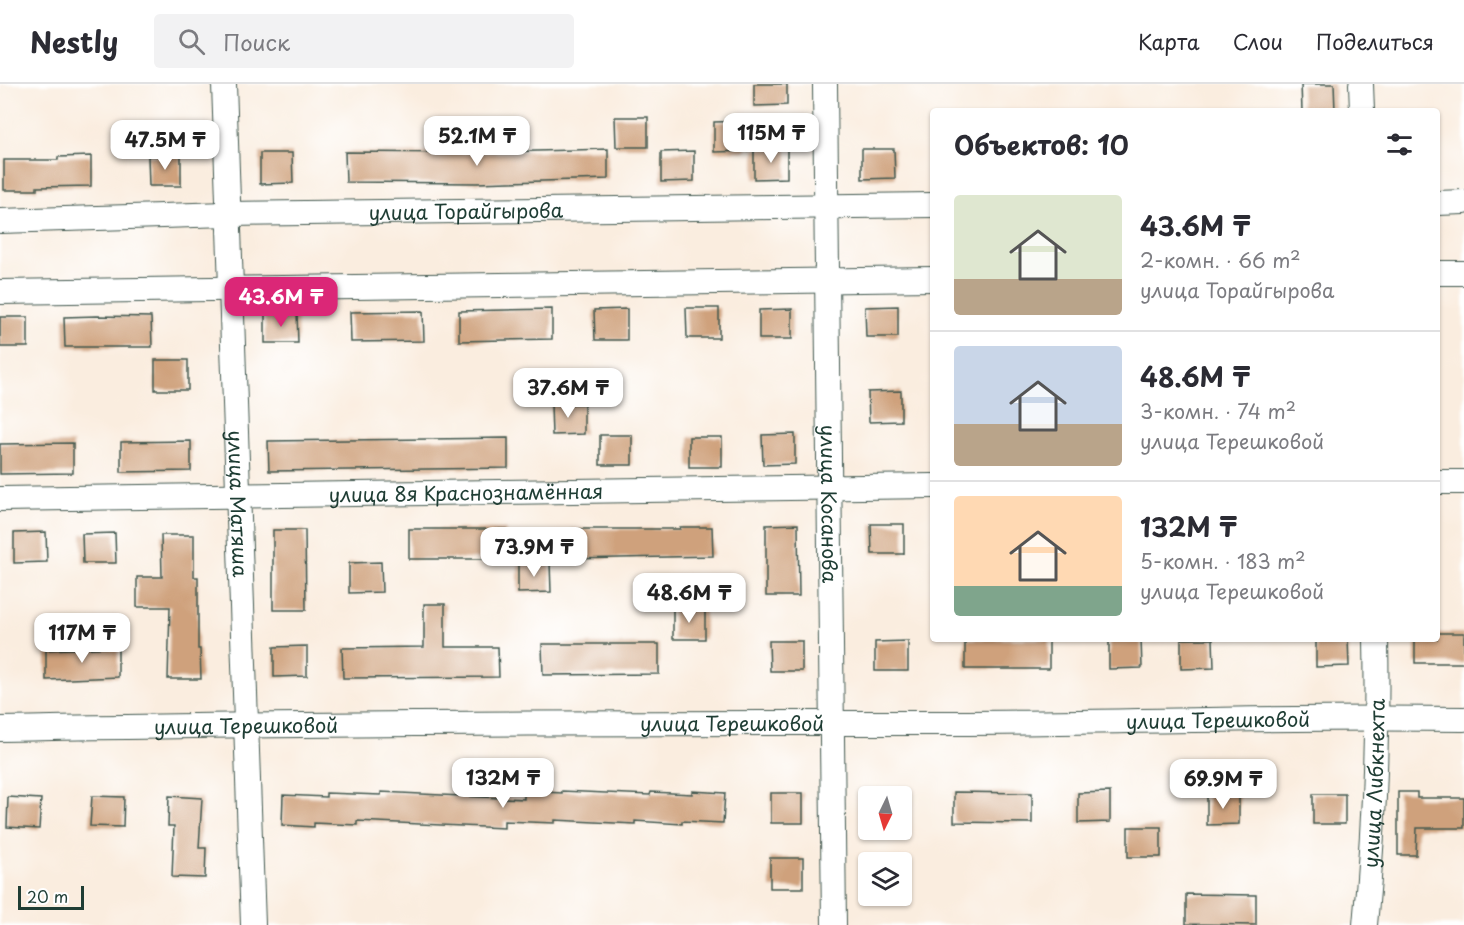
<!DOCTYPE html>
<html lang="ru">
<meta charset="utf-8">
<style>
body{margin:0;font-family:"Playpen Sans",sans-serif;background:#f2f2f3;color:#2b2b33;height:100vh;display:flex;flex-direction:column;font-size:22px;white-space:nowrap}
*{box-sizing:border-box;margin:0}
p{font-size:20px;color:#7c7c81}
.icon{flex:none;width:33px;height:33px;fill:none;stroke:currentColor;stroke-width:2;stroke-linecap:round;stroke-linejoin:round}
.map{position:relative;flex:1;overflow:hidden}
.sheet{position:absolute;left:930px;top:24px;width:510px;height:534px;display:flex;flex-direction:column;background:#fff;border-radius:6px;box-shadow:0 2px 4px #0004}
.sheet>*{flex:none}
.needle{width:39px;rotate:185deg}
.controls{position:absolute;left:858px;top:702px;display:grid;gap:12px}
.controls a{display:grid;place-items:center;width:54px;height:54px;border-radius:6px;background:#fff;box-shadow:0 2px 4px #0004;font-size:30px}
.scale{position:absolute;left:18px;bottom:15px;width:66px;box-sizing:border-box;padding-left:6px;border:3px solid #1f3d34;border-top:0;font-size:16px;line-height:21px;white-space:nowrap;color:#1f3d34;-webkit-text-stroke:4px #fff;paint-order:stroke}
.price{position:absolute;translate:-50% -51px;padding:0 14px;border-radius:12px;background:#fff;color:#222;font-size:20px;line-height:39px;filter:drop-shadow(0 2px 3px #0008)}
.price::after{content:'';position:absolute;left:50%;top:36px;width:18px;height:14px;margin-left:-9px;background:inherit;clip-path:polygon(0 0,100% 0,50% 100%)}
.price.on{background:#db2777;color:#fff}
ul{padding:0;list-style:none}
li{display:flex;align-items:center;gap:18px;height:150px;padding:0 24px}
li+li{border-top:2px solid #e1e1e2}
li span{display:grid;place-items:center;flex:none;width:168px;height:120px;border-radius:6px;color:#555}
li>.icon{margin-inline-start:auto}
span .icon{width:72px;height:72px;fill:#fffc;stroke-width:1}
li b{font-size:26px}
h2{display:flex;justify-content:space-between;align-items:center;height:72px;padding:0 24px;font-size:26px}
header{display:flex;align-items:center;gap:36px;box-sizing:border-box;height:84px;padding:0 30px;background:#fff;border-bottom:2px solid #e1e1e2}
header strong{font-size:28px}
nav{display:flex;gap:33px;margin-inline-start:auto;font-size:21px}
.search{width:420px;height:54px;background:#f2f2f3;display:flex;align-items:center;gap:15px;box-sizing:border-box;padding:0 21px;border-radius:6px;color:#7c7c81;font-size:22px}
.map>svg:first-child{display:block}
.building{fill:#cfa17c}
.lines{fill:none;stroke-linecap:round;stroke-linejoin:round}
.minor-casing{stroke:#40574e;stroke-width:26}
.minor{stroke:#fff;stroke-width:24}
.labels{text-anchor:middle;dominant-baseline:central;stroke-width:5;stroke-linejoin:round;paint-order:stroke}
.street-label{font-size:20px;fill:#1f3d34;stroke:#fff}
</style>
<header>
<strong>Nestly</strong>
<div class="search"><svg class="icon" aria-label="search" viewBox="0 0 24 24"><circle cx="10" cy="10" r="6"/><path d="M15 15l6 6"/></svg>Поиск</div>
<nav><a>Карта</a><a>Слои</a><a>Поделиться</a></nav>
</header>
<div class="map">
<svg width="1464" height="841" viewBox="0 0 1464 841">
<rect width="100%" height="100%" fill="#fff"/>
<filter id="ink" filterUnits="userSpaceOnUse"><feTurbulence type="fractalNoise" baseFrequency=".0167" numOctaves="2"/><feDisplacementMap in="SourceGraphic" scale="12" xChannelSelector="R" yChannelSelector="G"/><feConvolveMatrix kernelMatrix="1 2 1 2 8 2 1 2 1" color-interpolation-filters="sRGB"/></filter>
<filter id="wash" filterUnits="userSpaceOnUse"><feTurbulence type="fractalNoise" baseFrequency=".008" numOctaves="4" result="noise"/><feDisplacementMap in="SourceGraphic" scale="24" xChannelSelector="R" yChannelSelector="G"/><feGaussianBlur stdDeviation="1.35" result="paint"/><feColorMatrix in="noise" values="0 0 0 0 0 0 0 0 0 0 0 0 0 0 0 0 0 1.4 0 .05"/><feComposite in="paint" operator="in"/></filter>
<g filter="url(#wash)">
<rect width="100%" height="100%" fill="#faeddf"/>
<g id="blocks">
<path class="building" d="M754 0H787V21L754 22Z
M1301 0H1334L1335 27H1302Z
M615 33H648V63H616Z
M747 37V67L714 68V38Z
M787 64V94L754 95V65Z
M608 65V95L477 99 346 98 345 68 469 69Z
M862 65H894L895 94 862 95Z
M694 67V97L661 98V68Z
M260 69H292L293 99 260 100Z
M181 71V102H149L148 72Z
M91 72V102L37 103V106H4V76H58V73Z
M898 222V253H866L865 223Z
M686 224H719V254H687Z
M552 225V255L459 257V227Z
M627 225V256H595L594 226Z
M792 225V255H759V226Z
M423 227 424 257 351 258 350 228Z
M297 229 298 259H265V230Z
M97 232 151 233 152 263H65L64 233Z
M0 233H28V263H0Z
M155 276H188V306H155Z
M901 307V337L869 338 868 308Z
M551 320H584V350L552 351Z
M795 350V380L763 381 762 351Z
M600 351H632V381H600Z
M689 353H722V383H689Z
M508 354V384L269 387 268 357Z
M191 357V387L121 388V358Z
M73 359V389L0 390V360Z
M798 440 799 512H766V441Z
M871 440H904V470H872Z
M680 443H712L713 472 571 475V445H680Z
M409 445H506V475H409Z
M273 446H305L306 526H273Z
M46 448 47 478 14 479V449Z
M115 449 116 479H83L82 450Z
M161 451H194V493H198V565H200L201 595H168L170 523H137V493H162Z
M381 478 382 508 349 509V479Z
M550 478 551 508 518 509V479Z
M424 520H445V563H498L499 593 343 594 342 564 424 563Z
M673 525H705V555H673Z
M1437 549H1464V579H1415V555H1437Z
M965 555H1049V585H965Z
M1109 555H1141L1142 584 1109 585Z
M1181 555H1213L1214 584 1181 585Z
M1316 555H1348L1349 582 1316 583Z
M769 557H802V587H770Z
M908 557V587H875V558Z
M542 560H659V590L543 591Z
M307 562V592L274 593V563Z
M118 563V593L46 596V566Z
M524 707 562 709V707L650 711 651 708 692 710V707L725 709 723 739 682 737V740L635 737V740L555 736V739L504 737V744L357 737V741L314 739V743L282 741 283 711 326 713V709L381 711V708L524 715Z
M954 708 1032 709V739L954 738Z
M1110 708V738L1078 739V709Z
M1398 708H1417V714H1464V744H1417L1416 771H1398Z
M771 709H803V739H771Z
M1239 710V740L1207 741V711Z
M1313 710H1345V740H1313Z
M92 712 124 713 123 743 90 742Z
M169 712 202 714 199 764H206L205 794 172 793 174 742H168Z
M8 713 41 715 39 745 7 743Z
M1128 743H1161V773H1128Z
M770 774H803V804H770Z
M1186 810 1256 811V841L1186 840Z"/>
</g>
</g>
<g filter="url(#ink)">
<use href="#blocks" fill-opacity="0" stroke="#40574e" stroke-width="1.5"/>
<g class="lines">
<defs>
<g id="minor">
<path id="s1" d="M224 0 253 841"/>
<path id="s2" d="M825 0 834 841"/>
<path d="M1361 0 1362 27"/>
<path d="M1437 119 1464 118"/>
<path id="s3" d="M0 137 227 130 933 121"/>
<path d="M1437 189H1464"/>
<path d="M0 208 933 195"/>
<path d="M1437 398H1464"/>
<path id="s4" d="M0 415 933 402"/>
<path id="s5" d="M0 645C316 639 633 639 949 639 1121 639 1292 632 1464 635"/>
<path id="s6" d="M1365 841C1374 746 1378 651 1376 555"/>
</g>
</defs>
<use href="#minor" class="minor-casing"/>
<use href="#minor" class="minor"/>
</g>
</g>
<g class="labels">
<g class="street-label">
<text stroke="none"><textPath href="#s3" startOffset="466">улица Торайгырова</textPath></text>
<text stroke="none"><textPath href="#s4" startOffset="466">улица 8я Краснознамённая</textPath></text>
<text stroke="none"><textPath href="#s1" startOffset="420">улица Матяша</textPath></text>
<text stroke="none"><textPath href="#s2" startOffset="420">улица Косанова</textPath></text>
<text stroke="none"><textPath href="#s5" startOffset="1218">улица Терешковой</textPath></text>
<text stroke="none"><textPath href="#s5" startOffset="732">улица Терешковой</textPath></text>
<text stroke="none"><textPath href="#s5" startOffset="246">улица Терешковой</textPath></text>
<text stroke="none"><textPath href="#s6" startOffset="142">улица Либкнехта</textPath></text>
</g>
</g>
</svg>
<div class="controls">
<a><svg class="needle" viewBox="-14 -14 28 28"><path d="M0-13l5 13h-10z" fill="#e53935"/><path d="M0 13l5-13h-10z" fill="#7c7c81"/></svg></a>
<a><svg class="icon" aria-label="layers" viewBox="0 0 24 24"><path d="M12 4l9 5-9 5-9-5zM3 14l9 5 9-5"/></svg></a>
</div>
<div class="scale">20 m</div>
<b class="price" style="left:771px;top:80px">115M ₸</b>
<b class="price" style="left:477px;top:83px">52.1M ₸</b>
<b class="price" style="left:165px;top:87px">47.5M ₸</b>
<b class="price on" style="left:281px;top:244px">43.6M ₸</b>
<b class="price" style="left:568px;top:335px">37.6M ₸</b>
<b class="price" style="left:534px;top:494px">73.9M ₸</b>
<b class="price" style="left:689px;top:540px">48.6M ₸</b>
<b class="price" style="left:82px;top:580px">117M ₸</b>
<b class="price" style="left:503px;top:725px">132M ₸</b>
<b class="price" style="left:1223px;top:726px">69.9M ₸</b>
<section class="sheet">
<h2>Объектов: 10<svg class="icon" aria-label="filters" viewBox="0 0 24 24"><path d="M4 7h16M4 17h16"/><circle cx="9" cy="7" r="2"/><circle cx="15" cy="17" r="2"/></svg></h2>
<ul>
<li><span style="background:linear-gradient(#dfe7d0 70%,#b9a48a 0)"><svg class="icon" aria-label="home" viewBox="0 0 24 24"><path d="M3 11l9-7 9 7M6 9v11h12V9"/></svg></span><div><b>43.6M ₸</b><p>2-комн. · 66 m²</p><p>улица Торайгырова</p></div></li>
<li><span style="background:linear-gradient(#c9d6e8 65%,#b9a48a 0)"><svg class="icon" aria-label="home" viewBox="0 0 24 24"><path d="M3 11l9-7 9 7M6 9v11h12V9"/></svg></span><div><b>48.6M ₸</b><p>3-комн. · 74 m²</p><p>улица Терешковой</p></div></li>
<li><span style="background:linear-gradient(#ffd9b3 75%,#7fa58c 0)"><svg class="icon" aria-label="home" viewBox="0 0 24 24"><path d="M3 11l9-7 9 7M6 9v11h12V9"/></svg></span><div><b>132M ₸</b><p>5-комн. · 183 m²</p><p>улица Терешковой</p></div></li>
</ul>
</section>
</div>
